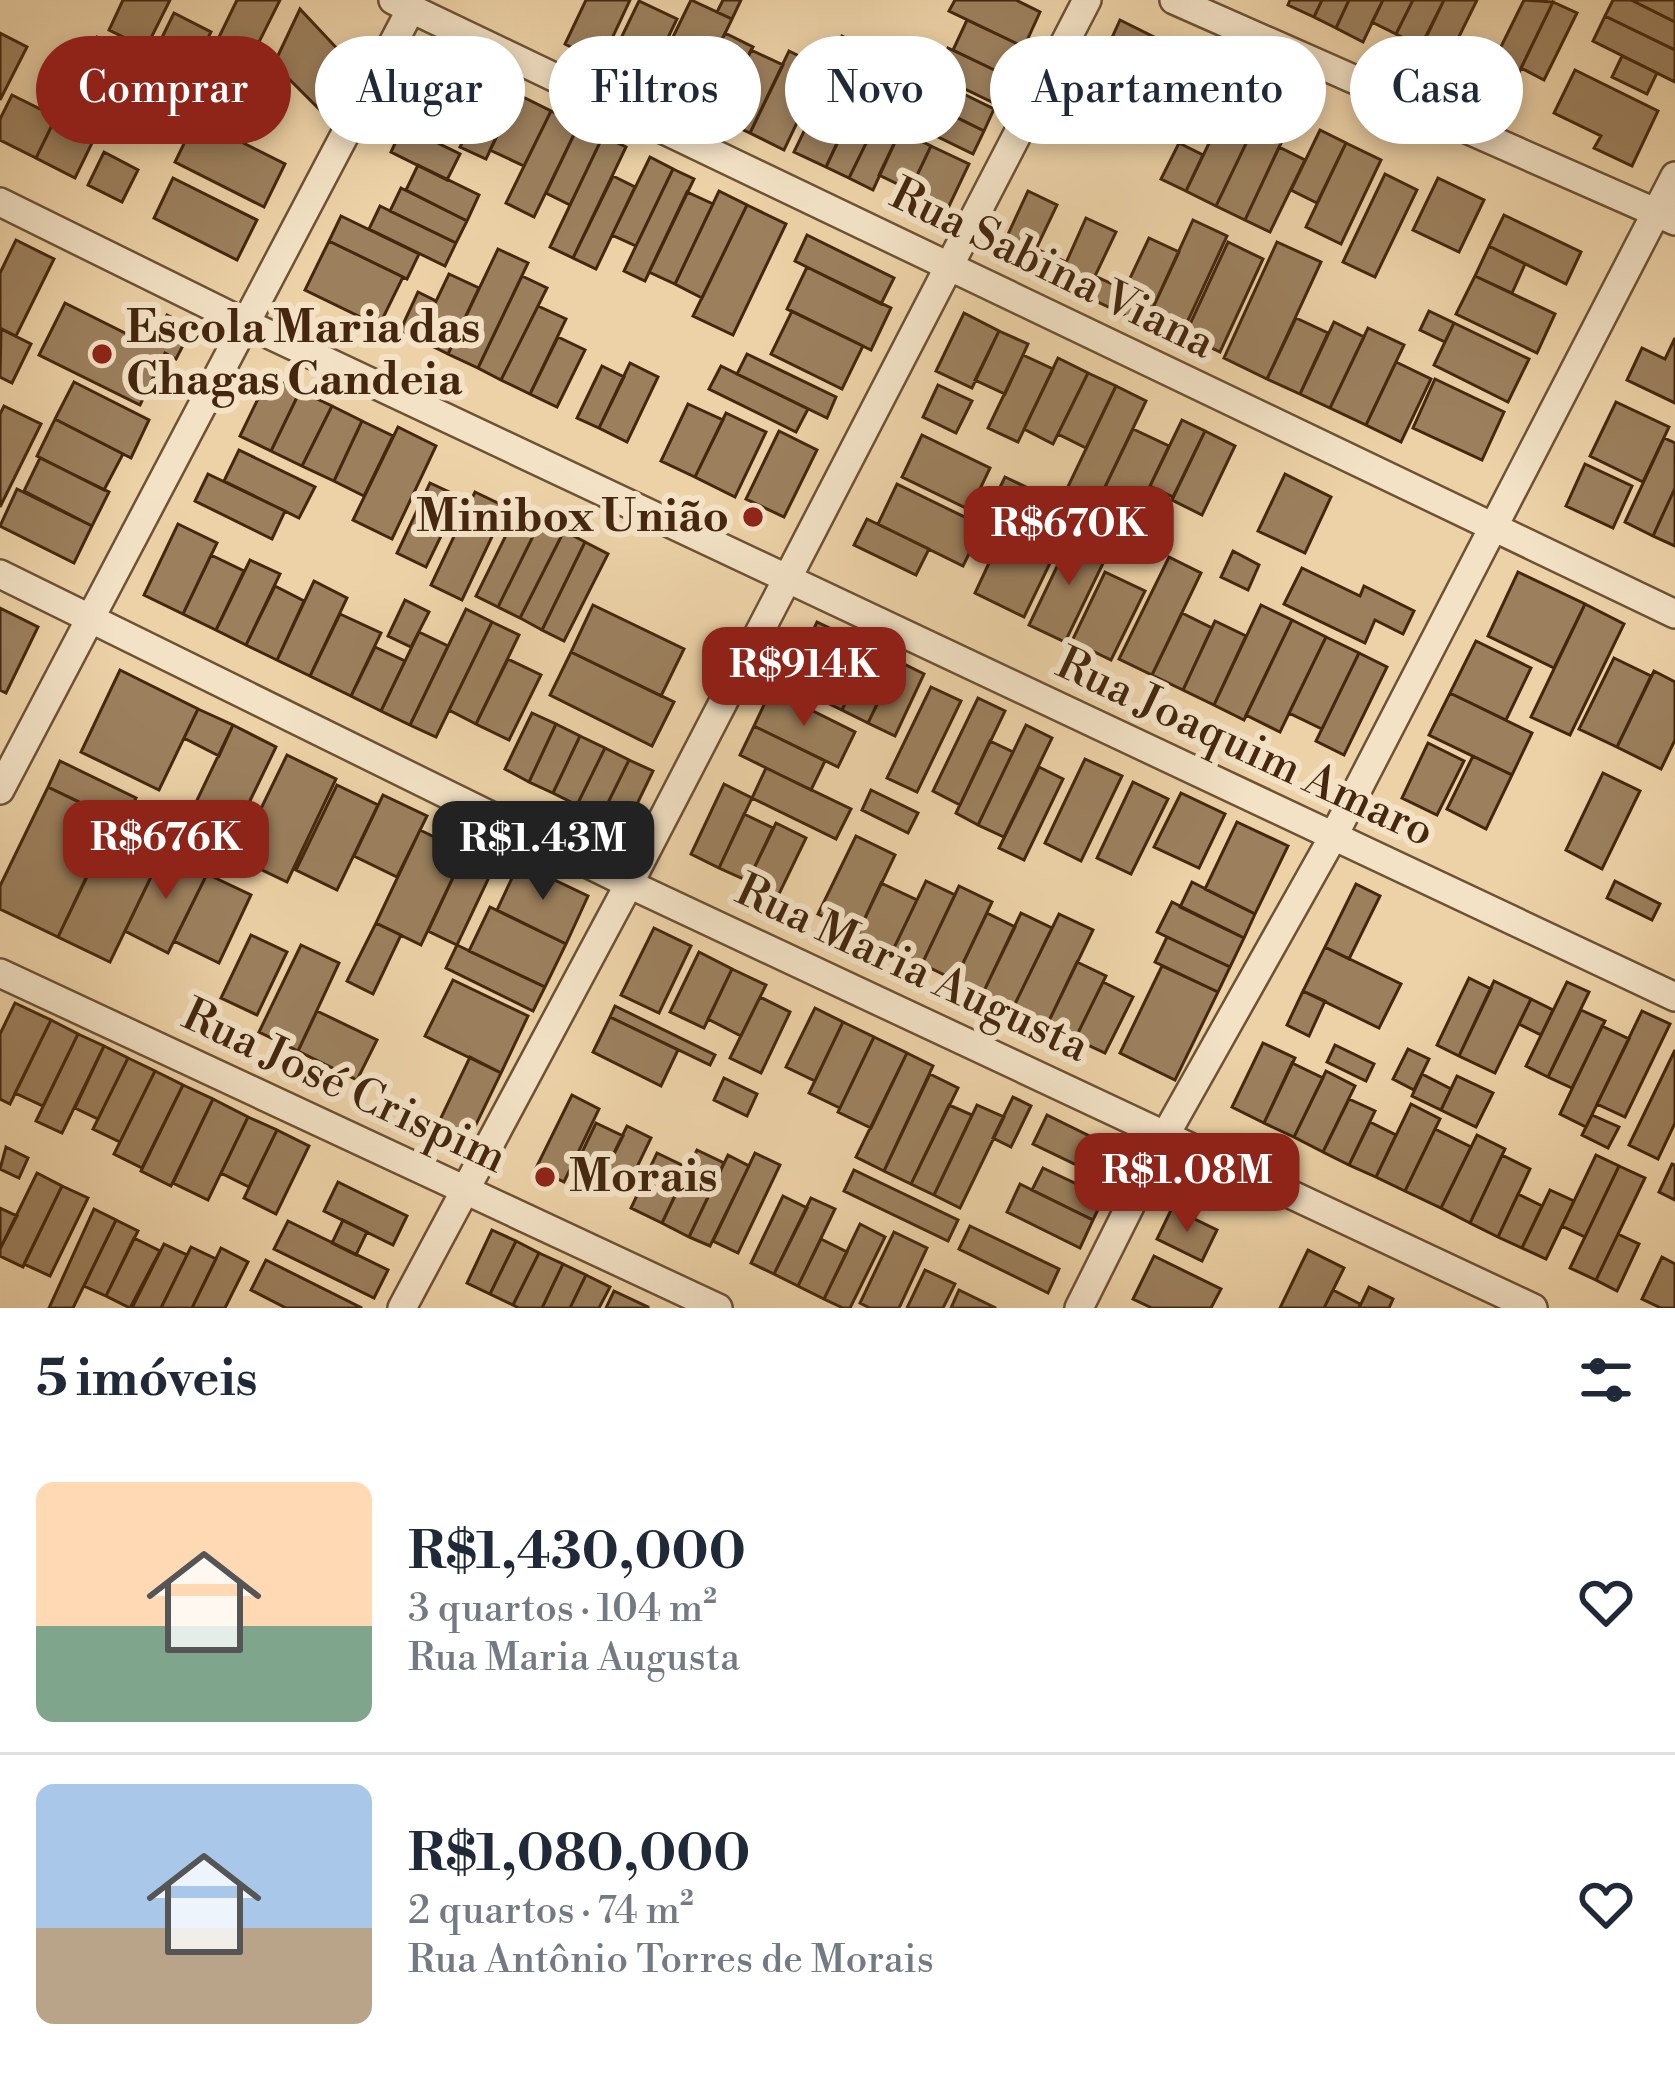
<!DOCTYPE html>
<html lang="pt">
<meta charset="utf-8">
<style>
body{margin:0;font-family:"Libre Bodoni",serif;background:#f6f6f7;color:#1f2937;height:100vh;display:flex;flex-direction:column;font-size:45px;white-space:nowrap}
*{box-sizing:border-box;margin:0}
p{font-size:39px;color:#747a83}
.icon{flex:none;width:66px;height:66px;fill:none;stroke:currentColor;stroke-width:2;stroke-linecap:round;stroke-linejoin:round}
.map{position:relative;height:1308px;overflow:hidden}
.details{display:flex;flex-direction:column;background:#fff;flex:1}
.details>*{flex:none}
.guide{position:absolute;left:36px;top:36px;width:1605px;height:108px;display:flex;gap:24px}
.price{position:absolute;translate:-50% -102px;padding:0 27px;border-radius:24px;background:#8f2418;color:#fff;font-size:39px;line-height:78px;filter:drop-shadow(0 3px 6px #0008)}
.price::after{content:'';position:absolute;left:50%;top:72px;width:36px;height:27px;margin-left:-18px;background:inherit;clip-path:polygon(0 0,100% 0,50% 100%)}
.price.selected{background:#222;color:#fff}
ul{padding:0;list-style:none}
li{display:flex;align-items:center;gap:36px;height:300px;padding:0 36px}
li+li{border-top:3px solid #e0e1e3}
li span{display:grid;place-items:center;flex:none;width:336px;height:240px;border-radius:18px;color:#555}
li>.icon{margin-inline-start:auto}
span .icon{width:144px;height:144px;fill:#fffc;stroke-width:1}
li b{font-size:51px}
h2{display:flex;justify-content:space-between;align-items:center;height:144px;padding:0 36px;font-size:51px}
.pill{padding:0 42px;border-radius:54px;background:#fff;box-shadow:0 6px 18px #0003;font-size:42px;line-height:108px}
.pill.selected{background:#8f2418;color:#fff}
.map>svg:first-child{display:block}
.building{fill:#9c805e;stroke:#44270e;stroke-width:3}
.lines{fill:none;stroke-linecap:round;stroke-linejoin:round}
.street-casing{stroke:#6e5234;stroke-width:32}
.street{stroke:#f3e2c6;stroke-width:27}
.poi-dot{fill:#8f2418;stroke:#f3e2c6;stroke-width:4.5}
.labels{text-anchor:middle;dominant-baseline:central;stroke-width:12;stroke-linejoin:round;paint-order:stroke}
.street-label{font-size:45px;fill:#44270e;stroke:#f3e2c6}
.poi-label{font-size:45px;font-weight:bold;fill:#44270e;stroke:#f3e2c6;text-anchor:start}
</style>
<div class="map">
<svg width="1675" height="1308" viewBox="0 0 1675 1308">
<rect width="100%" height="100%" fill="#edd2a7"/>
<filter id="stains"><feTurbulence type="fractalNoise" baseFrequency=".00167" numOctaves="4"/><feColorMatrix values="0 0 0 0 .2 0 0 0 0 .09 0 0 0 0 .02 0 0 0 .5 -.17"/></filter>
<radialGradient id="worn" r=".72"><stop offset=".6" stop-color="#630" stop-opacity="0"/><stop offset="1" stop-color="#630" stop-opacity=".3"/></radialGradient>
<path class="building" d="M123 0H170L146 48 109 30Z
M237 0H280L253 54 219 37Z
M586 0H630L601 62 565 44Z
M691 0 732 19 691 104 650 84Z
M723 0H741L732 19 717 12Z
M955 0H1016L1040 12 1024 47 949 11Z
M1290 0H1322L1314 17 1288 5Z
M1322 0H1349L1336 28 1314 17Z
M1349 0H1383L1363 42 1336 28Z
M1383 0H1413L1396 34 1372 22Z
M1413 0H1444L1421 46 1396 34Z
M1444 0H1477L1446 63 1420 50Z
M1524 0 1553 2 1512 87 1487 75Z
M1613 0H1631L1675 22V50L1605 16Z
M1631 0H1675V22Z
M639 1 677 19 646 83 608 65Z
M1553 2 1577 13 1544 80 1521 68Z
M300 9 345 57 320 110 274 64Z
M174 13 211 32 172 109 136 90Z
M1605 16 1675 50V82L1593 41Z
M967 20 1024 47 1009 77 953 50Z
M1120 20 1156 38 1135 81 1100 64Z
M0 33 27 47 0 100Z
M725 33 753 47 718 118 691 104Z
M842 36 878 54 867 75 832 58Z
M97 37 142 60 121 102 76 79Z
M1156 38 1215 66 1194 110 1135 81Z
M948 48 1009 77 996 104 936 75Z
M751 50 783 65 750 133 718 118Z
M789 51 823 68 784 150 750 133Z
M438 55 464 68 434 130 408 118Z
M1622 56 1657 73 1647 94 1612 77Z
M1100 64 1164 95 1150 125 1085 94Z
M1215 66 1240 79 1218 124 1193 112Z
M464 68 492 82 471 125 443 111Z
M1575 70 1658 111 1632 166 1594 148 1601 136 1554 113Z
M933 79 994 109 984 131 923 101Z
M492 82 517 94 486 159 460 147Z
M517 94 551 111 524 166 490 150Z
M12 95 56 117 36 158 0 140V119Z
M818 102 849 117 826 167 794 152Z
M1264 106 1292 120 1245 220 1216 206Z
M853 110 877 121 849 178 826 167Z
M942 110 984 131 973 154 930 133Z
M551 111 579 124 534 217 506 203Z
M1224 112 1254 127 1216 206 1186 191Z
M55 119 94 139 75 178 36 158Z
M196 119 285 164 264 207 175 162Z
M579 124 603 136 570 205 546 193Z
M403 126 460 154 447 180 391 152Z
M873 129 896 140 873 190 849 178Z
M1320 130 1346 143 1317 203 1291 190Z
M900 131 931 146 910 190 879 175Z
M603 136 626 147 573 258 550 247Z
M1179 143 1203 155 1186 191 1161 179Z
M1346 143 1381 160 1341 244 1306 227Z
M931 146 969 164 941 223 903 205Z
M1279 147 1305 160 1270 232 1245 220Z
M104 152 138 170 122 202 88 185Z
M650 157 673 169 636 246 612 235Z
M418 165 479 195 467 221 406 190Z
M673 169 694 179 645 281 624 271Z
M1385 174 1417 190 1375 277 1343 262Z
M613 176 635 187 596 269 573 258Z
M173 178 257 220 237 260 154 218Z
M1438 178 1484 200 1459 252 1413 230Z
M401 188 467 221 456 243 390 211Z
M719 191 747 205 702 298 675 284Z
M1028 191 1057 205 1036 249 1066 262 1057 283 998 256Z
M687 192 713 204 675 284 649 272Z
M747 205 786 224 733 335 693 316Z
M380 206 456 243 445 266 369 229Z
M1504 215 1581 252 1566 284 1489 246Z
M341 216 419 254 407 279 329 241Z
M1086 218 1116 232 1095 276 1125 290 1115 310 1057 283Z
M1193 220 1227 236 1179 340 1145 325Z
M807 235 894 278 881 304 795 261Z
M1149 238 1179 252 1145 325 1115 310Z
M16 240 54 259 16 336 0 328V273Z
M329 241 403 277 379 326 305 290Z
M1228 242 1263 259 1220 352 1185 335Z
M1277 242 1321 262 1267 379 1224 358Z
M1489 246 1525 264 1512 293 1475 276Z
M498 249 528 263 478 368 448 354Z
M807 267 891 308 871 350 787 309Z
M449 274 479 288 448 354 418 339Z
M522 276 547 288 501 380 478 368Z
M1475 276 1555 314 1537 353 1456 314Z
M418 292 436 301 418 339 400 331Z
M65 303 151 346 167 315 192 328 176 359 165 353 140 405 39 355Z
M538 306 566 319 530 394 501 380Z
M792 311 863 346 842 389 771 354Z
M1429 311 1454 323 1445 342 1420 330Z
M964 313 999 331 972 388 936 371Z
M1296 318 1328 333 1300 394 1267 379Z
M1334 322 1364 337 1330 408 1300 394Z
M1454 323 1529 359 1508 402 1434 365Z
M1368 328 1404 345 1366 425 1330 408Z
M1 329 31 344 12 383 0 377Z
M999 331 1028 344 1005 394 975 380Z
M558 337 585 350 557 407 530 394Z
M1675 338V403L1627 380 1642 348 1665 359Z
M747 354 836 397 827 418 737 374Z
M1023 355 1053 369 1018 442 988 428Z
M1058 358 1088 373 1053 444 1024 429Z
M1396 362 1431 379 1401 442 1366 425Z
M630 363 658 377 627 442 599 428Z
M602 366 624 377 599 428 577 418Z
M721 366 808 409 796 432 709 389Z
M1088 373 1116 386 1086 448 1058 434Z
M269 376 300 391 271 451 240 436Z
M1435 379 1504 412 1482 460 1413 428Z
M74 382 149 420 131 458 55 419Z
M938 385 972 401 956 433 923 417Z
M1116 386 1146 401 1093 512 1063 497Z
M300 391 332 406 302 466 271 451Z
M1616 402 1669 427 1643 482 1590 456Z
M688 404 723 420 695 477 661 461Z
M4 406 41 424 0 507V414Z
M332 406 362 421 334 481 302 466Z
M726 413 766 432 735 497 695 477Z
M55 419 123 454 104 490 37 456Z
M1182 420 1205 431 1173 497 1150 486Z
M362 421 393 436 364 496 334 481Z
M398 427 436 446 392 539 353 520Z
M1133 429 1169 446 1129 530 1093 512Z
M779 431 817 450 784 517 746 499Z
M1205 431 1235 446 1202 515 1172 500Z
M922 435 990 468 970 510 902 477Z
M1664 438 1675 443V488L1653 536 1625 522Z
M239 450 315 487 299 518 224 481Z
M40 458 109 492 92 526 24 491Z
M1585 464 1632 486 1613 528 1566 506Z
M208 474 285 511 272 539 195 501Z
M1285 474 1331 497 1305 553 1258 531Z
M1005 477 1030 489 1011 528 986 516Z
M430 483 460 497 426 567 397 553Z
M897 484 983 526 963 566 878 524Z
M1675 488V546L1653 536Z
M17 489 92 526 74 563 0 526Z
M475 492 506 507 462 600 431 585Z
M519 509 541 520 498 607 476 596Z
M867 519 929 549 916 575 854 545Z
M541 520 564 531 520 618 498 607Z
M178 524 217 543 183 614 144 595Z
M564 531 585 542 542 630 520 618Z
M1073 533 1109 551 1065 642 1029 625Z
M1002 535 1052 559 1024 617 975 593Z
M585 542 608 554 564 641 542 630Z
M1233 551 1259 565 1248 590 1221 577Z
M211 555 244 571 216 630 183 614Z
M1169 557 1201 573 1152 675 1119 659Z
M250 560 280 574 246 645 216 630Z
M1302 568 1360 596 1364 586 1414 611 1403 634 1375 620 1365 643 1284 604Z
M1105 572 1145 591 1111 660 1072 641Z
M1518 572 1585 604 1554 668 1488 636Z
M314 581 347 598 310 676 277 660Z
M275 586 304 601 277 660 246 645Z
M405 600 429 612 411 647 388 636Z
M1585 604 1624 624 1570 735 1531 717Z
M593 605 684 649 661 696 571 652Z
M1261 605 1292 620 1244 720 1214 705Z
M0 608 38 627 6 693 0 690Z
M466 609 492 622 436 737 410 725Z
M1182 613 1212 628 1183 690 1152 675Z
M340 614 381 633 351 696 310 676Z
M1292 620 1326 637 1280 732 1246 715Z
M1215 621 1246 636 1214 705 1183 690Z
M492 622 519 635 476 724 449 710Z
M817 622 844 635 815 697 788 684Z
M419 632 448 646 410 725 381 711Z
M844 635 871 648 842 710 815 697Z
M1326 637 1359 653 1322 729 1289 713Z
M1476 641 1531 668 1506 720 1450 693Z
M375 647 405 661 381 711 351 696Z
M871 648 898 661 868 723 842 710Z
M571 652 674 702 652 746 550 695Z
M1359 653 1387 667 1344 755 1316 741Z
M1614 658 1651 676 1617 747 1579 729Z
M508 659 541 675 509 740 476 724Z
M898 661 924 674 895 736 868 723Z
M120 670 198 709 159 790 81 752Z
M1654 671 1675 682V740L1661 769 1617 747Z
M931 687 961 701 917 792 887 778Z
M771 690 855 732 838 767 754 726Z
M1450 693 1532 733 1512 775 1429 735Z
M978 698 1005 711 960 805 933 791Z
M198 709 233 725 219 756 184 738Z
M532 713 556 724 529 782 505 769Z
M556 724 580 736 553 793 529 782Z
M233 725 276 747 230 842 187 821Z
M1026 725 1052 738 1004 837 978 825Z
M754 726 825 761 811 790 740 755Z
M580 736 605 748 577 805 553 793Z
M990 741 1013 752 978 825 956 813Z
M1428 743 1464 761 1437 815 1402 798Z
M605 748 629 760 601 817 577 805Z
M287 755 336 779 287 882 237 858Z
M1473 756 1512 775 1486 829 1447 809Z
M1085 759 1122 776 1081 861 1045 843Z
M629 760 653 771 625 829 601 817Z
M60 761 136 798 124 824 48 787Z
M1039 767 1063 779 1024 860 999 848Z
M766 768 851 809 836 839 752 798Z
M1603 773 1640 791 1602 869 1566 850Z
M1133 782 1168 799 1131 874 1097 858Z
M724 784 752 798 719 868 691 854Z
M337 785 378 805 337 890 296 870Z
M48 787 115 819 58 937 0 909V886Z
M871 790 918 813 908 833 862 810Z
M1181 793 1225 814 1199 868 1154 847Z
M383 795 427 816 397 877 354 856Z
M744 814 773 828 748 881 719 868Z
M1237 822 1288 846 1255 914 1205 889Z
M776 823 806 838 778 896 748 881Z
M110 827 163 852 110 962 58 937Z
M420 830 465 852 421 945 376 923Z
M856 836 895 855 858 933 818 914Z
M472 837 501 852 457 945 428 931Z
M163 852 207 874 168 953 125 931Z
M519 863 588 896 566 944 497 910Z
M207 874 251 895 219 963 174 941Z
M926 881 955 895 922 964 893 950Z
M1615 881 1660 904 1652 920 1607 898Z
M1192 882 1255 914 1244 938 1180 907Z
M881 883 917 900 893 950 858 933Z
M1356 884 1380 896 1349 959 1325 947Z
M959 886 992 902 955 980 922 964Z
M1172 902 1244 938 1230 967 1157 932Z
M490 907 566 944 545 987 469 951Z
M987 913 1015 927 983 993 955 980Z
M1021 913 1052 928 1013 1008 983 993Z
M1059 914 1093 930 1047 1025 1013 1008Z
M376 923 401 935 373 994 347 981Z
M654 928 691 946 659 1013 621 995Z
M251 935 287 952 257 1015 221 998Z
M1167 937 1230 967 1218 992 1155 962Z
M301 945 339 963 298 1051 259 1032Z
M457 945 545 987 533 1011 446 968Z
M1325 947 1401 984 1379 1028 1303 991Z
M699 952 732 969 704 1028 670 1012Z
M1077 962 1106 976 1075 1039 1047 1025Z
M1162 966 1218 992 1175 1080 1120 1053Z
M732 969 766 985 741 1036 708 1019Z
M1469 978 1491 989 1459 1056 1437 1045Z
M453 980 528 1016 501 1073 425 1036Z
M1494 981 1531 999 1495 1073 1459 1056Z
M1103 982 1133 997 1105 1053 1075 1039Z
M1567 982 1589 992 1548 1077 1526 1066Z
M1303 991 1325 1001 1309 1036 1287 1025Z
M760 997 790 1012 761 1073 730 1058Z
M1531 999 1553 1010 1541 1035 1519 1024Z
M15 1003 51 1020 10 1104 0 1099V1034Z
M615 1006 715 1055 710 1065 610 1017Z
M815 1008 843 1022 815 1081 786 1067Z
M1581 1010 1605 1021 1572 1088 1548 1077Z
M317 1011 377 1040 357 1080 298 1051Z
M1642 1011 1670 1024 1625 1117 1597 1104Z
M610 1017 678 1050 661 1086 593 1052Z
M51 1020 78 1034 43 1106 15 1093Z
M843 1022 874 1037 840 1108 809 1093Z
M1602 1026 1629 1039 1586 1127 1560 1114Z
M78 1034 104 1046 62 1133 36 1121Z
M874 1037 907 1053 871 1128 838 1112Z
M1263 1043 1295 1058 1264 1123 1232 1107Z
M1335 1045 1374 1064 1366 1081 1327 1062Z
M104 1046 128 1058 98 1119 75 1108Z
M1408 1049 1429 1059 1414 1090 1393 1079Z
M1675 1050V1123L1658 1159 1629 1145Z
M907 1053 933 1066 884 1171 856 1157Z
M470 1057 501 1073 469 1139 438 1124Z
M128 1058 155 1071 120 1142 93 1129Z
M1292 1063 1323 1078 1294 1137 1264 1123Z
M155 1071 183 1085 142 1168 114 1154Z
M1326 1071 1355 1086 1323 1152 1294 1137Z
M930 1074 958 1088 911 1184 884 1171Z
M1422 1074 1451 1089 1441 1110 1412 1096Z
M1457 1076 1493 1093 1476 1127 1441 1110Z
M724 1078 757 1094 747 1116 714 1100Z
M183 1085 213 1099 171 1186 141 1171Z
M572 1095 599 1109 564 1182 536 1168Z
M1013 1097 1031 1106 1011 1147 993 1138Z
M213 1099 248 1117 208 1200 173 1183Z
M1349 1099 1375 1111 1349 1165 1323 1152Z
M1411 1104 1440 1119 1405 1191 1376 1177Z
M949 1105 972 1115 934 1195 911 1184Z
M977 1105 1004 1117 960 1208 934 1195Z
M1047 1115 1126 1154 1112 1182 1033 1144Z
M1592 1115 1619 1127 1608 1148 1582 1135Z
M248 1117 277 1130 249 1187 221 1173Z
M1370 1122 1396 1135 1376 1177 1349 1165Z
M596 1123 623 1136 600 1182 574 1169Z
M627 1126 651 1138 624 1194 600 1182Z
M1435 1129 1471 1147 1441 1208 1405 1191Z
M277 1130 309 1146 276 1214 244 1198Z
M1477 1135 1505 1149 1470 1223 1441 1208Z
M6 1147 28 1158 19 1178 0 1169Z
M697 1150 724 1163 689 1237 662 1223Z
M657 1153 688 1168 662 1223 631 1208Z
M755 1153 780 1165 738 1253 713 1241Z
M728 1155 749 1166 710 1246 689 1237Z
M1502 1155 1530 1169 1498 1237 1470 1223Z
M1596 1155 1619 1166 1585 1237 1562 1226Z
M1672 1164 1675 1165V1200L1659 1192Z
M1619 1166 1645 1178 1596 1280 1570 1268Z
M1043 1168 1104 1197 1093 1220 1032 1190Z
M854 1170 958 1220 948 1241 844 1191Z
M37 1173 62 1186 23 1267 0 1256V1249Z
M338 1182 407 1216 393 1245 324 1211Z
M1020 1184 1093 1220 1080 1248 1007 1212Z
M62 1186 88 1198 50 1276 24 1264Z
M1550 1190 1574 1201 1546 1259 1522 1248Z
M1518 1194 1542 1206 1522 1248 1498 1237Z
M783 1196 807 1208 774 1274 751 1263Z
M811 1198 835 1209 798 1286 774 1274Z
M0 1208 17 1216 0 1249Z
M1172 1208 1217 1230 1202 1261 1157 1239Z
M94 1209 116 1220 73 1308H49Z
M116 1220 138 1231 106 1296 84 1286Z
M343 1220 367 1232 356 1255 332 1243Z
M288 1221 388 1270 374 1298 274 1249Z
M860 1224 885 1237 850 1308H843L824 1299Z
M970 1226 1059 1269 1048 1293 959 1249Z
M492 1230 516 1241 490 1294 467 1283Z
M894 1232 927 1248 899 1308H870L860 1303Z
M1618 1234 1639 1244 1617 1291 1596 1280Z
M134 1238 160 1251 130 1308 106 1296Z
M821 1239 847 1252 824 1299 798 1286Z
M516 1241 539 1253 513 1305 490 1294Z
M164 1244 187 1255 161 1308H132Z
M191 1247 216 1259 192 1308H161Z
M221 1248 248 1262 225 1308H192Z
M1308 1250 1344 1268 1324 1308H1280Z
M539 1253 563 1264 542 1308H519L513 1305Z
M1154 1256 1221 1289 1211 1308H1152L1133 1299Z
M1662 1257 1675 1264V1308H1661L1642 1299Z
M266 1260 362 1308H286L251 1290Z
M563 1264 586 1275 570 1308H542Z
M925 1270 955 1284 943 1308H907Z
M586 1275 610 1287 599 1308H570Z
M1369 1287 1393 1299 1389 1308H1359Z
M959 1290 996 1308H951Z
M1333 1290 1360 1304 1359 1308H1324Z
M614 1291 648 1307V1308H606Z"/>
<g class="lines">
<defs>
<path id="street" d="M393 0 1675 614
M1174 0 1675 221
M0 202 245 323 1675 997
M0 574 629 884 1533 1308
M0 790 411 9
M0 973 718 1308
M402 1308 629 884 1087 0
M1079 1308 1166 1134 1333 837 1675 176"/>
</defs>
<use href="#street" class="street-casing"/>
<use href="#street" class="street"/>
</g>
<g class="poi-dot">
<circle cx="102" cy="354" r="12"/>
<circle cx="753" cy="517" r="12"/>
<circle cx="545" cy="1177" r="12"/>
</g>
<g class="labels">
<g class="street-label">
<text transform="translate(1052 269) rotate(26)">Rua Sabina Viana</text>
<text transform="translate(1245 748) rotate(25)">Rua Joaquim Amaro</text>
<text transform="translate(912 969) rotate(25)">Rua Maria Augusta</text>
<text transform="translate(344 1087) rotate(25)">Rua José Crispim</text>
</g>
<g class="poi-label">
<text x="126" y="328">Escola Maria das<tspan x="126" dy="52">Chagas Candeia</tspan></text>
<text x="729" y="517" text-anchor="end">Minibox União</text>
<text x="569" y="1177">Morais</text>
</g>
</g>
<rect width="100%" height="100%" filter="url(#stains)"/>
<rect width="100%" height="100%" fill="url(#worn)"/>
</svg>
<b class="price" style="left:1069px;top:588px">R$670K</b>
<b class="price" style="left:804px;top:729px">R$914K</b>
<b class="price" style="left:166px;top:902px">R$676K</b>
<b class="price selected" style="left:543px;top:903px">R$1.43M</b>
<b class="price" style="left:1187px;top:1235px">R$1.08M</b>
<div class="guide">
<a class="pill selected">Comprar</a>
<a class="pill">Alugar</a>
<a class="pill">Filtros</a>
<a class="pill">Novo</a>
<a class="pill">Apartamento</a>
<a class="pill">Casa</a>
</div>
</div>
<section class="details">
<h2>5 imóveis<svg class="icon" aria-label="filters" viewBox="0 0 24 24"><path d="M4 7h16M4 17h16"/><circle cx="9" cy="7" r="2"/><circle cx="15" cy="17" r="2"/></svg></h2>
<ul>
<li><span style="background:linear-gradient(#ffd9b3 60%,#7fa58c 0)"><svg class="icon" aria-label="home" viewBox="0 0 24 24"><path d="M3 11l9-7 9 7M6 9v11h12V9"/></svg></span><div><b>R$1,430,000</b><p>3 quartos · 104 m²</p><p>Rua Maria Augusta</p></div><svg class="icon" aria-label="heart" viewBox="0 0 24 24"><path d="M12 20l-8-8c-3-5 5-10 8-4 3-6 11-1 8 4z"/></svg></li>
<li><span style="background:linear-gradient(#a9c7e8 60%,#b9a48a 0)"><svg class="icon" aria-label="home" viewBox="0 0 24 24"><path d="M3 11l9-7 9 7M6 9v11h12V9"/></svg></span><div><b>R$1,080,000</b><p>2 quartos · 74 m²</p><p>Rua Antônio Torres de Morais</p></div><svg class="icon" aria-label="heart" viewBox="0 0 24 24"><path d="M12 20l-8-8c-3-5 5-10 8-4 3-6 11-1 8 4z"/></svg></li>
</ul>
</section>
